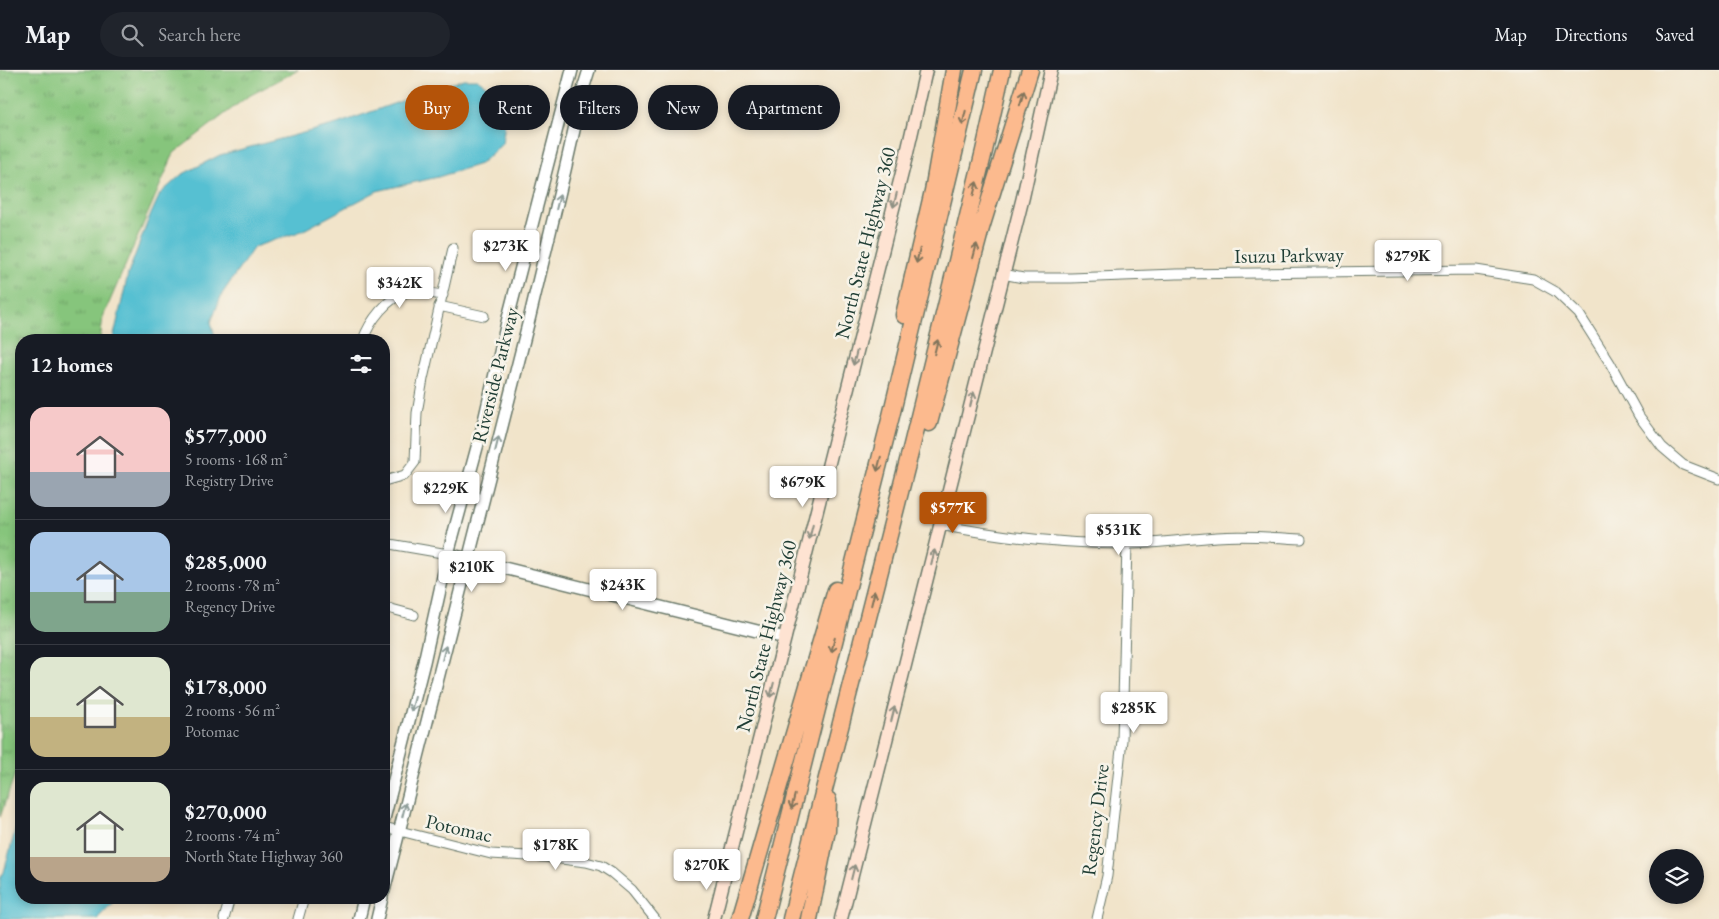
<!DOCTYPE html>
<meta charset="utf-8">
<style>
body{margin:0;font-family:"EB Garamond",serif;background:#20242c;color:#f1f3f6;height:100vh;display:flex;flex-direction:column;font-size:19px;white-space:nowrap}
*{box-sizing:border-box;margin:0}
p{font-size:16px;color:#9ea1a6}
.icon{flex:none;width:28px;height:28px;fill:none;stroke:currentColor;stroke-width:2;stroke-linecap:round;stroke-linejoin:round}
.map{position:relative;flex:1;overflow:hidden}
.details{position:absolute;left:15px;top:264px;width:375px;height:570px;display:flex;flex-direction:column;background:#171b24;border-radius:20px;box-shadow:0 2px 8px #0003}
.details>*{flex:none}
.banner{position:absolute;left:405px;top:15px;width:475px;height:45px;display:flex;gap:10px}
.fabs{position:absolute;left:1649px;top:779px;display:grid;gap:10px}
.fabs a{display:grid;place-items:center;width:55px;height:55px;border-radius:50%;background:#171b24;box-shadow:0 2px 8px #0003;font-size:25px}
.price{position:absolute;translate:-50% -42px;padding:0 11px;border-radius:5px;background:#fff;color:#222;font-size:16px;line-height:32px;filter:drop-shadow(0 1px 2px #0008)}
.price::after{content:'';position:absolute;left:50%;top:30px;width:15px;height:11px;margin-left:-8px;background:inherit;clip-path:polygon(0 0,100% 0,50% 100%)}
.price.active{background:#b45309;color:#fff}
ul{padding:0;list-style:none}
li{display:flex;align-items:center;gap:15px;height:125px;padding:0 15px}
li+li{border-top:1px solid #363941}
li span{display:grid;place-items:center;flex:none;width:140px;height:100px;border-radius:15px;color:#555}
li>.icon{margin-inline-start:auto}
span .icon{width:60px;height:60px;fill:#fffc;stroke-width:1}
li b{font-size:21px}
h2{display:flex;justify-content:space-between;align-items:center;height:60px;padding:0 15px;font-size:21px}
.chip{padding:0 18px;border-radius:22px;background:#171b24;box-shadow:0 2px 8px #0003;font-size:18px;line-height:45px}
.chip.active{background:#b45309;color:#fff}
header{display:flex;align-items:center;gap:30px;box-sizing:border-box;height:70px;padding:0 25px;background:#171b24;border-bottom:1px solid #363941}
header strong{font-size:24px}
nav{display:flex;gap:28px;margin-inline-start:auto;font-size:18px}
.search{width:350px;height:45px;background:#20242c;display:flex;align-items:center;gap:12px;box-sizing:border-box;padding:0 18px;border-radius:28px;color:#9ea1a6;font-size:19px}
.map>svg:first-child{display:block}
.grass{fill:url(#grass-tufts);stroke:#528158}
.water{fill:#56c0d2;stroke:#3a7e83}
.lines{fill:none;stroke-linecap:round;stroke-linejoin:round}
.minor-casing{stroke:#687768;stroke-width:11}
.tertiary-casing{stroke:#687768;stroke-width:14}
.secondary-casing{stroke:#687768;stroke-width:15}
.motorway-casing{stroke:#687768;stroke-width:19}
.minor{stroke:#fff;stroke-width:9}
.tertiary{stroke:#fff;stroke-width:11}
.secondary{stroke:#fee3d2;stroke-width:12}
.motorway{stroke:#fcba8e;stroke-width:16}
.oneway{stroke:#82755c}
.oneway2{stroke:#8e9083}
.oneway3{stroke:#8f9e9a}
.labels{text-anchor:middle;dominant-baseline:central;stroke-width:5;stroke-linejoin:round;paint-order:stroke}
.street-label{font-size:20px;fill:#1f3d34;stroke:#f7f3e8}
</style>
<header>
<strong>Map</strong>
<div class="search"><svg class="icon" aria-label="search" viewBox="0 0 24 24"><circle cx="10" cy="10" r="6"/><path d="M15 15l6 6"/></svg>Search here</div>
<nav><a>Map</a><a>Directions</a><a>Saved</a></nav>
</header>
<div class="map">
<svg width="1719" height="849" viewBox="0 0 1719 849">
<defs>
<pattern id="grass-tufts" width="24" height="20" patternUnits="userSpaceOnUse" patternTransform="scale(1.25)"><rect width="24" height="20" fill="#86c57c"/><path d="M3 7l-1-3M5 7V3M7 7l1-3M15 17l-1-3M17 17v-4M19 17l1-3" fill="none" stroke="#6da166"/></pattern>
</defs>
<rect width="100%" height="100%" fill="#f7f3e8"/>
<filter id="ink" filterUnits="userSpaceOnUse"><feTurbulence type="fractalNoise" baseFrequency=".02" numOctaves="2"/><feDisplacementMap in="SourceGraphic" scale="10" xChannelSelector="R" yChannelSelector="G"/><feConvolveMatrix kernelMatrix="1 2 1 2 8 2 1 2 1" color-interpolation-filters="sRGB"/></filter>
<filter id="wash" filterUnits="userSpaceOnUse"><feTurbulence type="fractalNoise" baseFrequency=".0096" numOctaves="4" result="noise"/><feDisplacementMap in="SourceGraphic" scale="20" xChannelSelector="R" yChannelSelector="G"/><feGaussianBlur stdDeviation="1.12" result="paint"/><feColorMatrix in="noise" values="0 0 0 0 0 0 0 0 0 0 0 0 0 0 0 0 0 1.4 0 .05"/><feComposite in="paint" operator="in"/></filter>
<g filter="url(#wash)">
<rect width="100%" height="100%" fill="#f1e4ca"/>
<path class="grass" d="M0 0H298L247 27 174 83 103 247 100 270H21V687L0 747Z"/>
<path class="water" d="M463 9H477L494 21 506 46 502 74 480 94 438 107 377 121 302 161 254 177 222 224 211 252 216 270H113L128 204 147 153 160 124 181 105 220 85 337 54Z
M21 739V828H117L97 849H0V809L4 802Z"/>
</g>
<g filter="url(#ink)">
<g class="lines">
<defs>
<path id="minor" d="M1003 204 1023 208H1071L1176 204 1476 200 1533 209 1556 222 1579 244 1610 293 1639 346 1662 377 1683 395 1719 409
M439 236 484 246
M363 270C369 252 388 226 408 222 418 220 433 224 443 225
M384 411 405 405 415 392 417 343 423 309 453 178
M940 455C1002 467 1063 474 1126 474 1156 474 1187 469 1217 467 1245 465 1273 467 1301 469
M384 473 448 484
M384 537 414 545
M384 757 491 784 545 787 586 792 601 796 612 803 632 820 655 849
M224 849 230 828
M298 849 304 828
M1097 849 1107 806 1122 670 1127 474"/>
<path id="tertiary" d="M448 484 785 568
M384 749 424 592 448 484 482 359 508 248 572 0
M384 821 528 254 565 100 584 16 589 0
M359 849 364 828
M377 849 382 828"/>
<path id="secondary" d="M714 849 907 83 926 0
M841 849 1023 127 1051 0"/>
<path id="motorway" d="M904 245 933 121 954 0
M929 353 981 158 1030 0
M740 849 836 520
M764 849 891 346 974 0
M791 849 912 375 984 81 1002 0
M809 849 827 760 828 730"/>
</defs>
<use href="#minor" class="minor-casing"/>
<use href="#tertiary" class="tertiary-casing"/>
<use href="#secondary" class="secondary-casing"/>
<use href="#motorway" class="motorway-casing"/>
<use href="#minor" class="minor"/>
<use href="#tertiary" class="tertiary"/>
<use href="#secondary" class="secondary"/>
<use href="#motorway" class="motorway"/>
</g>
<defs><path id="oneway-shaft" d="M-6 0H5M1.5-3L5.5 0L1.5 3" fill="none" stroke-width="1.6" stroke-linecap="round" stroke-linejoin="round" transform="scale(1.25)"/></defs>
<g class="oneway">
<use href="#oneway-shaft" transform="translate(1022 28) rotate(-73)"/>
<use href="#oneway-shaft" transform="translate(964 48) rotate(103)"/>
<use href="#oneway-shaft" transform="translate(975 119) rotate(-76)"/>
<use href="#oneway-shaft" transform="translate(975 181) rotate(-75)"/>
<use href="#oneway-shaft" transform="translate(918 186) rotate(103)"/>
<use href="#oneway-shaft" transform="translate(936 277) rotate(-76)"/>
<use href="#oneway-shaft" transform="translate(879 394) rotate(104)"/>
<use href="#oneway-shaft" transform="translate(873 528) rotate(-76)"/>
<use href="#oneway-shaft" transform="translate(833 575) rotate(104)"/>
<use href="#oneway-shaft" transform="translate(793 732) rotate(104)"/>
</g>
<g class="oneway2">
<use href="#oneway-shaft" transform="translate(895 130) rotate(104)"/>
<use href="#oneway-shaft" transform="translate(855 288) rotate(104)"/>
<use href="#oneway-shaft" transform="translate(972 329) rotate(-76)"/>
<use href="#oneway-shaft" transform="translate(811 462) rotate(104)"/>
<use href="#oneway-shaft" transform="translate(933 487) rotate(-76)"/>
<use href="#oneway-shaft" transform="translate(772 620) rotate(104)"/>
<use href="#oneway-shaft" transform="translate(893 644) rotate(-76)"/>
<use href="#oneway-shaft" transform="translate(853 802) rotate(-76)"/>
</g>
<g class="oneway3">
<use href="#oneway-shaft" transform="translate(558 132) rotate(-76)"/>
<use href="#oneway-shaft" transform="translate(497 374) rotate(-76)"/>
<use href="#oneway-shaft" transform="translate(444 583) rotate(-76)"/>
<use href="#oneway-shaft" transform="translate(413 634) rotate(105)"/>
<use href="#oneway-shaft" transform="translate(404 740) rotate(-76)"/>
</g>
</g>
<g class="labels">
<g class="street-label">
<text transform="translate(865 173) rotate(-76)">North State Highway 360</text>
<text transform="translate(1289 185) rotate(-1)">Isuzu Parkway</text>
<text transform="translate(495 305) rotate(-76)">Riverside Parkway</text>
<text transform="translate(766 566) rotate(-76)">North State Highway 360</text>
<text transform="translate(1095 750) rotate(-83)">Regency Drive</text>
<text transform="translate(459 758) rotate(13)">Potomac</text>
</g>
</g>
</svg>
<div class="fabs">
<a><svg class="icon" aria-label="layers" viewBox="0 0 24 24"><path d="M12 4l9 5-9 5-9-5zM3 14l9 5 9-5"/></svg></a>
</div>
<b class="price" style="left:506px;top:202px">$273K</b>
<b class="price" style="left:1408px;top:212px">$279K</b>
<b class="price" style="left:400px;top:239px">$342K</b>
<b class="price" style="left:803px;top:438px">$679K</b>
<b class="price" style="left:446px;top:444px">$229K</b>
<b class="price active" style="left:953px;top:464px">$577K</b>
<b class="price" style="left:1119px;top:486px">$531K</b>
<b class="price" style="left:472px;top:523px">$210K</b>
<b class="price" style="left:623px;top:541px">$243K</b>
<b class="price" style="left:1134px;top:664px">$285K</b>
<b class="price" style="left:556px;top:801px">$178K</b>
<b class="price" style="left:707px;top:821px">$270K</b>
<div class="banner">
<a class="chip active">Buy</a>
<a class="chip">Rent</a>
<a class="chip">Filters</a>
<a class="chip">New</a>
<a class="chip">Apartment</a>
</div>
<section class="details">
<h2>12 homes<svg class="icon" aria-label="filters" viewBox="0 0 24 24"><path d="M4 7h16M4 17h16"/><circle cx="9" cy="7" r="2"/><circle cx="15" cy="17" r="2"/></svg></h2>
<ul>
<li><span style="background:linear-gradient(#f6c9c9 65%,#9aa5b1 0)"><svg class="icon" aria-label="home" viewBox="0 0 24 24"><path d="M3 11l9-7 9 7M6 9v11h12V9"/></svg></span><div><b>$577,000</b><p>5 rooms · 168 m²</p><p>Registry Drive</p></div></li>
<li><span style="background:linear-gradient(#a9c7e8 60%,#7fa58c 0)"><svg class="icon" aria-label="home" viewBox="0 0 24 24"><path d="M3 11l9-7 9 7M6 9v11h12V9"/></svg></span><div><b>$285,000</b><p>2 rooms · 78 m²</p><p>Regency Drive</p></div></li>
<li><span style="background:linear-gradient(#dfe7d0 60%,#c2b280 0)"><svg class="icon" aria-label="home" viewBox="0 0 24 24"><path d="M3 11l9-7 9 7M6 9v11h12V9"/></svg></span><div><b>$178,000</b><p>2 rooms · 56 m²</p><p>Potomac</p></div></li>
<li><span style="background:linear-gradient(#dfe7d0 75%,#b9a48a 0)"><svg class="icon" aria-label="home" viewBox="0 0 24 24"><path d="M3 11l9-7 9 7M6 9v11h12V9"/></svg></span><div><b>$270,000</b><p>2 rooms · 74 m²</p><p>North State Highway 360</p></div></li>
</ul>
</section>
</div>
